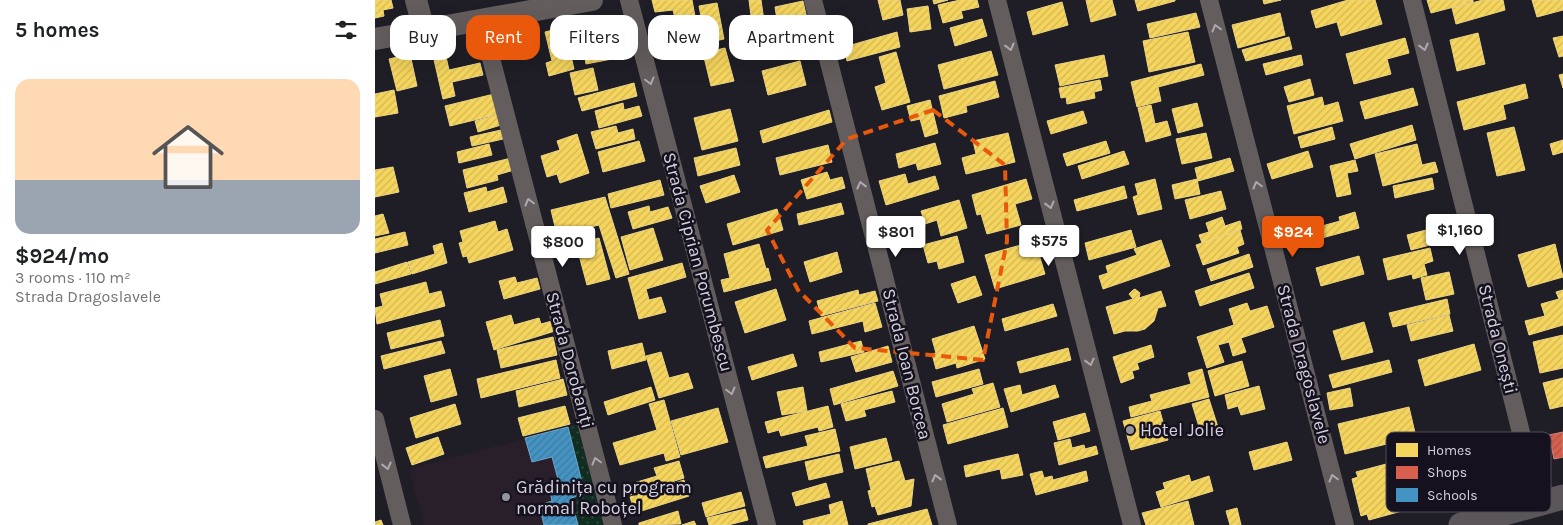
<!DOCTYPE html>
<meta charset="utf-8">
<style>
body{margin:0;font-family:Karla,sans-serif;background:#f6f6f6;color:#202124;height:100vh;display:flex;flex-direction:column;font-size:19px;white-space:nowrap}
*{box-sizing:border-box;margin:0}
p{font-size:16px;color:#757577}
.icon{flex:none;width:28px;height:28px;fill:none;stroke:currentColor;stroke-width:2;stroke-linecap:round;stroke-linejoin:round}
.map{position:relative;flex:1;overflow:hidden}
.side{display:flex;flex-direction:column;background:#fff;width:375px}
.side>*{flex:none}
.top-card{position:absolute;left:15px;top:15px;width:475px;height:45px;display:flex;gap:10px}
.price{position:absolute;translate:-50% -42px;padding:0 11px;border-radius:5px;background:#fff;color:#222;font-size:16px;line-height:32px;filter:drop-shadow(0 1px 2px #0008)}
.price::after{content:'';position:absolute;left:50%;top:30px;width:15px;height:11px;margin-left:-8px;background:inherit;clip-path:polygon(0 0,100% 0,50% 100%)}
.price.active{background:#ea580c;color:#fff}
ul{padding:0;list-style:none}
li{display:grid;align-content:center;gap:10px;height:265px;padding:0 15px}
li span{display:grid;place-items:center;height:155px;border-radius:15px;color:#555}
li>.icon{margin-inline-start:auto}
span .icon{width:90px;height:90px;fill:#fffc;stroke-width:1}
li b{font-size:21px}
h2{display:flex;justify-content:space-between;align-items:center;height:60px;padding:0 15px;font-size:21px}
.pill{padding:0 18px;border-radius:15px;background:#fff;box-shadow:0 5px 20px #0002;font-size:18px;line-height:45px}
.pill.active{background:#ea580c;color:#fff}
main{display:flex;flex:1;min-height:0}
.map>svg:first-child{display:block}
.education{fill:#291f2b}
.grass{fill:url(#grass-dots)}
.homes{fill:url(#homes-hatch);stroke:#ecd483}
.shops{fill:url(#shops-hatch);stroke:#d68278}
.schools{fill:url(#schools-hatch);stroke:#6fa6cb}
.lines{fill:none;stroke-linecap:round;stroke-linejoin:round}
.minor{stroke:#635e5d;stroke-width:18}
.tertiary{stroke:#635e5d;stroke-width:22}
.secondary{stroke:#5b5659;stroke-width:25}
.oneway{stroke:#ada9b0}
.marked{fill:none;stroke:#e8590c;stroke-width:4;stroke-dasharray:10 6;stroke-linejoin:round}
.poi-dot{fill:#95939d;stroke:#15111f;stroke-width:2}
.labels{text-anchor:middle;dominant-baseline:central;stroke-width:5;stroke-linejoin:round;paint-order:stroke}
.street-label{font-size:18px;fill:#d5d2dd;stroke:#15111f}
.poi-label{font-size:18px;fill:#d5d2dd;stroke:#15111f;text-anchor:start}
.key{fill:#15111f;stroke:#4f4b58;stroke-width:1}
.key-label{font-size:14px;fill:#d5d2dd}
</style>
<main>
<section class="side">
<h2>5 homes<svg class="icon" aria-label="filters" viewBox="0 0 24 24"><path d="M4 7h16M4 17h16"/><circle cx="9" cy="7" r="2"/><circle cx="15" cy="17" r="2"/></svg></h2>
<ul>
<li><span style="background:linear-gradient(#ffd9b3 65%,#9aa5b1 0)"><svg class="icon" aria-label="home" viewBox="0 0 24 24"><path d="M3 11l9-7 9 7M6 9v11h12V9"/></svg></span><div><b>$924/mo</b><p>3 rooms · 110 m²</p><p>Strada Dragoslavele</p></div></li>
</ul>
</section>
<div class="map">
<svg width="1188" height="525" viewBox="0 0 1188 525">
<defs>
<pattern id="grass-dots" width="8" height="8" patternUnits="userSpaceOnUse" patternTransform="scale(1.25)"><rect width="8" height="8" fill="#0f2e21"/><path d="M2 2h.1M6 6h.1" fill="none" stroke="#314b41" stroke-width="1.8" stroke-linecap="round"/></pattern>
<pattern id="homes-hatch" width="6" height="6" patternUnits="userSpaceOnUse" patternTransform="scale(1.25)"><rect width="6" height="6" fill="#f6d55c"/><path d="M-1 1l2-2M0 6l6-6M5 7l2-2" fill="none" stroke="#d2b757"/></pattern>
<pattern id="shops-hatch" width="6" height="6" patternUnits="userSpaceOnUse" patternTransform="scale(1.25)"><rect width="6" height="6" fill="#d6604d"/><path d="M-1 1l2-2M0 6l6-6M5 7l2-2" fill="none" stroke="#a9564a"/></pattern>
<pattern id="schools-hatch" width="6" height="6" patternUnits="userSpaceOnUse" patternTransform="scale(1.25)"><rect width="6" height="6" fill="#4393c3"/><path d="M-1 1l2-2M0 6l6-6M5 7l2-2" fill="none" stroke="#427a9c"/></pattern>
</defs>
<rect width="100%" height="100%" fill="#1f1e26"/>
<path class="education" d="M202 425 228 525H49L34 469Z"/>
<path class="grass" d="M202 425 228 525H203L196 498 210 494 193 427Z"/>
<path class="homes" d="M0 0H16L18 8 8 10 9 16 0 18Z
M277 0H317L324 38 293 45 289 29 302 26 298 10 280 12Z
M374 0H386L391 35 369 38 366 17 376 16Z
M503 0H525L528 15 508 20Z
M558 0H573L559 4Z
M585 0H602L604 7 586 11 588 18 568 23 563 5Z
M711 0H737L741 15 716 22Z
M760 0H800V1L763 11Z
M888 0H906L889 4Z
M973 0H1000L1007 24 966 36 962 22 941 28 936 11Z
M1052 0H1098V2L1056 13Z
M1108 0H1128L1130 10 1081 24 1077 8Z
M1157 0H1188V10L1162 17Z
M428 1 432 19 424 20 427 34 401 39 398 26H403L400 7Z
M687 2 693 25 658 35 652 12Z
M342 3 349 39 331 43 324 6Z
M553 6 556 29 535 32 532 9Z
M821 13 825 27 775 38 772 24Z
M905 13 910 35 863 48 857 25Z
M607 19 612 36 580 46 575 28Z
M231 24 242 58 211 64 205 26Z
M189 27 199 69 174 76 171 63 177 61 170 32Z
M522 32 525 47 472 61 469 47Z
M813 32 820 62 774 72 768 41Z
M1103 33 1110 64 1082 71 1075 40Z
M1188 36V56L1184 57 1178 38Z
M914 37 917 49 871 61 867 50Z
M1030 38 1034 53 1012 59 1016 74 979 84 971 54Z
M69 48 74 70 105 63 108 75 77 82 80 96 68 99 57 51Z
M350 48 359 81 336 86 328 53Z
M616 51 623 75 569 89 563 65Z
M521 52 535 102 507 110 500 87 511 83 504 57Z
M35 54 42 86 22 91 14 59Z
M729 55 733 76 685 86 680 65Z
M926 55 928 65 891 75 888 64Z
M425 61 431 85 393 95 387 71Z
M826 64 829 75 783 87 786 101 762 107 756 82Z
M218 68 223 90 200 95 195 73Z
M1188 74V88L1184 75Z
M935 79 939 95 914 102 909 87Z
M725 80 727 90 719 92 720 98 692 104 691 97 686 98 684 88Z
M620 81 624 97 591 106 592 112 569 118 564 96Z
M259 83 262 96 207 111 203 98Z
M1150 84 1153 98 1128 105 1131 119 1089 130 1082 102Z
M1038 88 1043 105 990 119 985 102Z
M19 90 23 113 0 117V94Z
M119 94 124 114 75 126 70 106Z
M947 97 949 106 963 102 968 121 919 134 912 106Z
M555 100 563 133 550 137 545 119 536 121 532 106Z
M248 103 249 110 264 106 267 116 224 128 220 111Z
M822 103 828 126 803 133 797 109Z
M776 105 780 124 792 121 796 135 771 142 763 108Z
M355 109 363 141 327 150 319 118Z
M454 110 457 122 388 143 385 131Z
M708 111 712 123 676 134 672 121Z
M123 115 126 125 103 132 100 121Z
M1037 125 1041 140 980 159 975 144Z
M241 126 243 133 258 129 260 139 221 149 216 132Z
M957 127 960 139 926 148 923 137Z
M1139 127 1150 170 1122 176 1112 133Z
M126 130 128 139 97 146 95 137Z
M633 133 640 162 591 174 587 158 601 154 598 141Z
M831 133 837 158 807 164 801 139Z
M202 134 214 173 185 183 182 174 172 177 166 156 185 150 182 141Z
M1188 140V152L1178 155 1175 144Z
M264 141 270 161 228 172 223 152Z
M731 141 735 153 692 166 688 154Z
M560 143 566 164 543 170 541 163 524 168 521 154Z
M114 144 117 155 84 163 82 152Z
M1042 144 1047 165 1060 162 1063 172 1008 186 1000 154Z
M453 145 457 162 405 175 401 158Z
M361 148 365 165 323 176 319 158Z
M749 151 754 164 707 179 703 166Z
M933 151 938 167 897 179 892 164Z
M136 158 139 170 122 175 123 180 92 188 88 170Z
M855 158 859 171 823 181 820 168Z
M980 160 983 171 972 173 976 194 962 197 955 166Z
M18 167 24 192 0 197V170Z
M452 172 455 180 467 177 470 188 432 199 426 180Z
M530 174 533 184 560 176 564 189 511 205 504 181Z
M359 175 365 192 331 203 325 186Z
M1057 178 1059 189 1020 198 1018 186Z
M651 179 657 199 640 204 646 225 612 234 606 214 602 215 597 195Z
M780 179 787 209 763 215 758 197 763 195 760 184Z
M822 179 825 194 800 199 797 185Z
M285 180 289 195 236 208 233 194Z
M749 186 752 198 702 211 699 200Z
M111 187 112 192 128 187 132 202 94 212 89 193Z
M846 191 851 209 815 219 810 200Z
M230 197 254 274 241 278 224 225 182 235 176 210Z
M584 200 592 228 566 236 562 220 550 224 546 211Z
M466 203 469 214 424 225 422 214Z
M274 206 275 212 293 207 297 218 258 229 253 212Z
M402 209 408 230 358 245 352 224Z
M980 212 984 228 932 242 929 231 965 221 964 217Z
M8 214 14 233 0 236V216Z
M847 217 850 226 865 221 867 229 827 243 824 235 834 232 831 223Z
M120 221 123 232 132 229 138 250 94 263 92 256 88 257 84 243 88 242 85 231Z
M1074 224 1078 239 1036 250 1032 235Z
M278 228 288 260 255 270 246 237Z
M756 230 761 247 714 260 710 243Z
M865 230 869 244 862 247 864 253 828 265 821 245Z
M30 232 33 245 0 253V239Z
M582 236 589 262 564 269 562 261 553 263 548 245Z
M224 238 235 279 212 285 201 244Z
M786 240 795 266 728 289 724 276 733 273 731 266 762 255 759 249Z
M660 241 670 274 620 289 610 255Z
M67 243 72 263 37 274 33 262 60 254 58 246Z
M384 244 391 269 393 268 396 280 349 292 346 280 355 278 349 254Z
M1180 244 1188 277 1153 287 1143 255Z
M1055 248 1058 261 1049 264 1052 275 1038 279 1037 274 1013 280 1008 259Z
M462 252 467 272 435 282 429 262Z
M874 254 878 267 836 281 832 269Z
M984 256 989 274 946 286 941 268Z
M32 262 36 274 0 284V272Z
M307 263 311 277 271 289 274 300 286 297 291 312 264 319 253 278Z
M1074 272 1079 294 1051 300 1046 278Z
M874 273 879 288 825 306 820 291Z
M600 276 607 295 583 303 576 284Z
M140 277 142 283 162 278 165 289 129 299 124 281Z
M51 282 54 294 66 291 70 306 2 324 0 308 8 306 5 294Z
M401 289 411 320 370 333 360 302Z
M760 289 765 293 764 298 786 291 791 306 783 308 779 321 770 329 763 331H750L739 334 731 307 758 299 754 294 758 290Z
M483 290 484 295 500 291 503 301 446 316 442 301Z
M1188 290V325L1154 335 1150 321 1170 316 1166 304 1184 299 1181 292Z
M1072 299 1075 314 1018 327 1014 313Z
M500 303 507 327 490 332 488 321 437 334 434 321Z
M872 303 875 311 892 306 899 327 866 338 871 352 858 356 854 342 843 345 849 362 832 368 822 337 859 325 854 309Z
M678 304 682 316 630 331 627 319Z
M136 315 139 325 164 318 166 324 177 321 180 331 119 350 111 322Z
M1074 315 1078 331 1036 341 1032 325Z
M65 320 69 336 16 349 12 333Z
M989 322 998 352 967 360 958 331Z
M599 326 610 359 582 368 581 363 561 369 557 354 561 353 557 339Z
M1188 335V368L1165 373 1158 342Z
M178 337 182 355 126 368 122 350Z
M66 341 70 353 9 369 6 356Z
M486 341 489 352 446 362 444 352Z
M267 343 271 360 237 369 233 351Z
M1099 344 1106 370 1050 386 1043 360Z
M776 345 779 357 762 363 764 369 757 371 759 378 746 383 738 357Z
M513 346 517 362 481 372 476 357Z
M693 348 696 360 645 373 642 362Z
M286 352 294 378 313 373 318 388 284 398 271 356Z
M418 354 422 366 377 380 373 367Z
M181 360 185 378 106 398 102 379Z
M1014 360 1017 372 958 388 954 375Z
M867 361 874 386 840 396 833 371Z
M75 369 82 395 56 402 49 376Z
M604 369 608 384 561 397 557 382Z
M827 369 834 397 756 417 754 407 777 401 775 395 816 384 813 373Z
M518 371 523 386 459 405 455 389Z
M1188 378V406L1175 409 1168 383Z
M188 379 192 395 144 407 141 391Z
M618 383 625 407 572 422 567 404 599 394 597 389Z
M645 385 647 395 680 385 684 397 636 412 629 389Z
M884 386 890 409 866 415 863 406 853 409 850 395Z
M276 387 280 400 233 415 229 402Z
M428 387 432 411 407 415 402 392Z
M975 388 978 406 955 410 952 393Z
M517 391 520 402 489 410 491 416 471 421 466 404Z
M834 399 843 427 826 433 817 404Z
M289 400 305 457 291 461 289 453 245 465 238 443 282 430 274 404Z
M80 404 86 424 41 438 35 418Z
M190 406 195 424 148 436 143 418Z
M453 406 458 427 444 431 443 427 406 436 404 430 393 433 390 422Z
M1034 407 1041 437 970 454 963 424Z
M343 408 353 442 306 455 296 421Z
M628 408 633 427 573 444 568 425Z
M785 411 793 440 756 450 748 421Z
M710 413 715 431 683 440 678 422Z
M460 429 465 451 391 468 388 457 433 446 430 436Z
M63 437 69 454 37 465 31 448Z
M511 438 517 460 480 469 475 447Z
M695 439 697 448 709 445 710 449 721 446 723 454 684 465 679 443Z
M912 442 917 460 879 470 874 452Z
M464 454 468 472 434 480 430 462Z
M643 454 648 475 627 479 625 469 591 477 589 466Z
M304 461 309 478 255 495 252 485 282 476 279 468Z
M524 461 530 481 539 479 536 506 503 515 500 506 497 507 493 491 496 490 491 469Z
M1015 463 1027 511 994 520 992 514 986 516 977 479 983 477 981 472Z
M667 471 669 478 677 476 678 480 711 471 713 481 661 495 655 474Z
M814 475 816 482 834 476 838 491 786 507 781 492 790 489 788 483Z
M309 480 314 496 260 513 255 497Z
M451 483 455 497 421 506 417 493Z
M366 492 370 506 331 517 327 503Z
M467 501 473 525H429L428 521 456 514 454 505Z
M813 501 819 525H771L767 513Z
M862 508 866 525H855L851 511Z
M370 509 373 520 353 525H334L332 518Z
M552 509 557 525H493V524Z
M303 511 306 524 264 525V523Z
M6 520 8 525H0V522Z
M319 521 321 525H307Z"/>
<path class="shops" d="M1188 432V457L1179 459 1174 435Z"/>
<path class="schools" d="M193 427 210 494 196 498 203 525H169L164 505 177 501 174 486 184 483 177 457 157 462 150 438Z"/>
<g class="lines">
<path class="minor" d="M254 0 392 525
M438 0 573 525
M622 0 757 525
M834 0 970 525
M1037 0 1164 504
M106 20 238 525
M0 419 27 525"/>
<path class="tertiary" d="M41 0 49 30
M0 39 217 0"/>
<path class="secondary" d="M1086 525 1188 497"/>
</g>
<defs><path id="oneway-chevron" d="M-2-3.5L2.5 0L-2 3.5" fill="none" stroke-width="1.6" stroke-linecap="round" stroke-linejoin="round" transform="scale(1.25)"/></defs>
<g class="oneway">
<use href="#oneway-chevron" transform="translate(841 28) rotate(-105)"/>
<use href="#oneway-chevron" transform="translate(635 47) rotate(76)"/>
<use href="#oneway-chevron" transform="translate(1049 47) rotate(76)"/>
<use href="#oneway-chevron" transform="translate(275 81) rotate(75)"/>
<use href="#oneway-chevron" transform="translate(486 185) rotate(-104)"/>
<use href="#oneway-chevron" transform="translate(882 185) rotate(-105)"/>
<use href="#oneway-chevron" transform="translate(154 202) rotate(-105)"/>
<use href="#oneway-chevron" transform="translate(675 205) rotate(76)"/>
<use href="#oneway-chevron" transform="translate(715 362) rotate(76)"/>
<use href="#oneway-chevron" transform="translate(356 391) rotate(75)"/>
<use href="#oneway-chevron" transform="translate(221 461) rotate(-105)"/>
<use href="#oneway-chevron" transform="translate(12 466) rotate(76)"/>
<use href="#oneway-chevron" transform="translate(561 478) rotate(-104)"/>
<use href="#oneway-chevron" transform="translate(958 478) rotate(-105)"/>
</g>
<path class="marked" d="M558 110 630 165 632 241 608 360 480 348 423 290 392 230 472 139Z"/>
<g class="poi-dot">
<circle cx="755" cy="430" r="5"/>
<circle cx="131" cy="497" r="5"/>
</g>
<g class="labels">
<g class="street-label">
<text transform="translate(323 262) rotate(75)">Strada Ciprian Porumbescu</text>
<text transform="translate(1123 339) rotate(76)">Strada Onești</text>
<text transform="translate(195 360) rotate(75)">Strada Dorobanți</text>
<text transform="translate(532 364) rotate(76)">Strada Ioan Borcea</text>
<text transform="translate(929 364) rotate(75)">Strada Dragoslavele</text>
</g>
<g class="poi-label">
<text x="765" y="430">Hotel Jolie</text>
<text x="141" y="487">Grădinița cu program<tspan x="141" dy="21">normal Roboțel</tspan></text>
</g>
</g>
<rect x="1011" y="432" width="165" height="80" rx="8" class="key"/>
<rect x="1021" y="443" width="22" height="14" fill="#f6d55c"/>
<rect x="1021" y="466" width="22" height="13" fill="#d6604d"/>
<rect x="1021" y="488" width="22" height="14" fill="#4393c3"/>
<g class="key-label">
<text x="1052" y="455">Homes</text>
<text x="1052" y="477">Shops</text>
<text x="1052" y="500">Schools</text>
</g>
</svg>
<b class="price" style="left:1085px;top:256px">$1,160</b>
<b class="price" style="left:521px;top:258px">$801</b>
<b class="price active" style="left:918px;top:258px">$924</b>
<b class="price" style="left:674px;top:267px">$575</b>
<b class="price" style="left:188px;top:268px">$800</b>
<div class="top-card">
<a class="pill">Buy</a>
<a class="pill active">Rent</a>
<a class="pill">Filters</a>
<a class="pill">New</a>
<a class="pill">Apartment</a>
</div>
</div>
</main>
